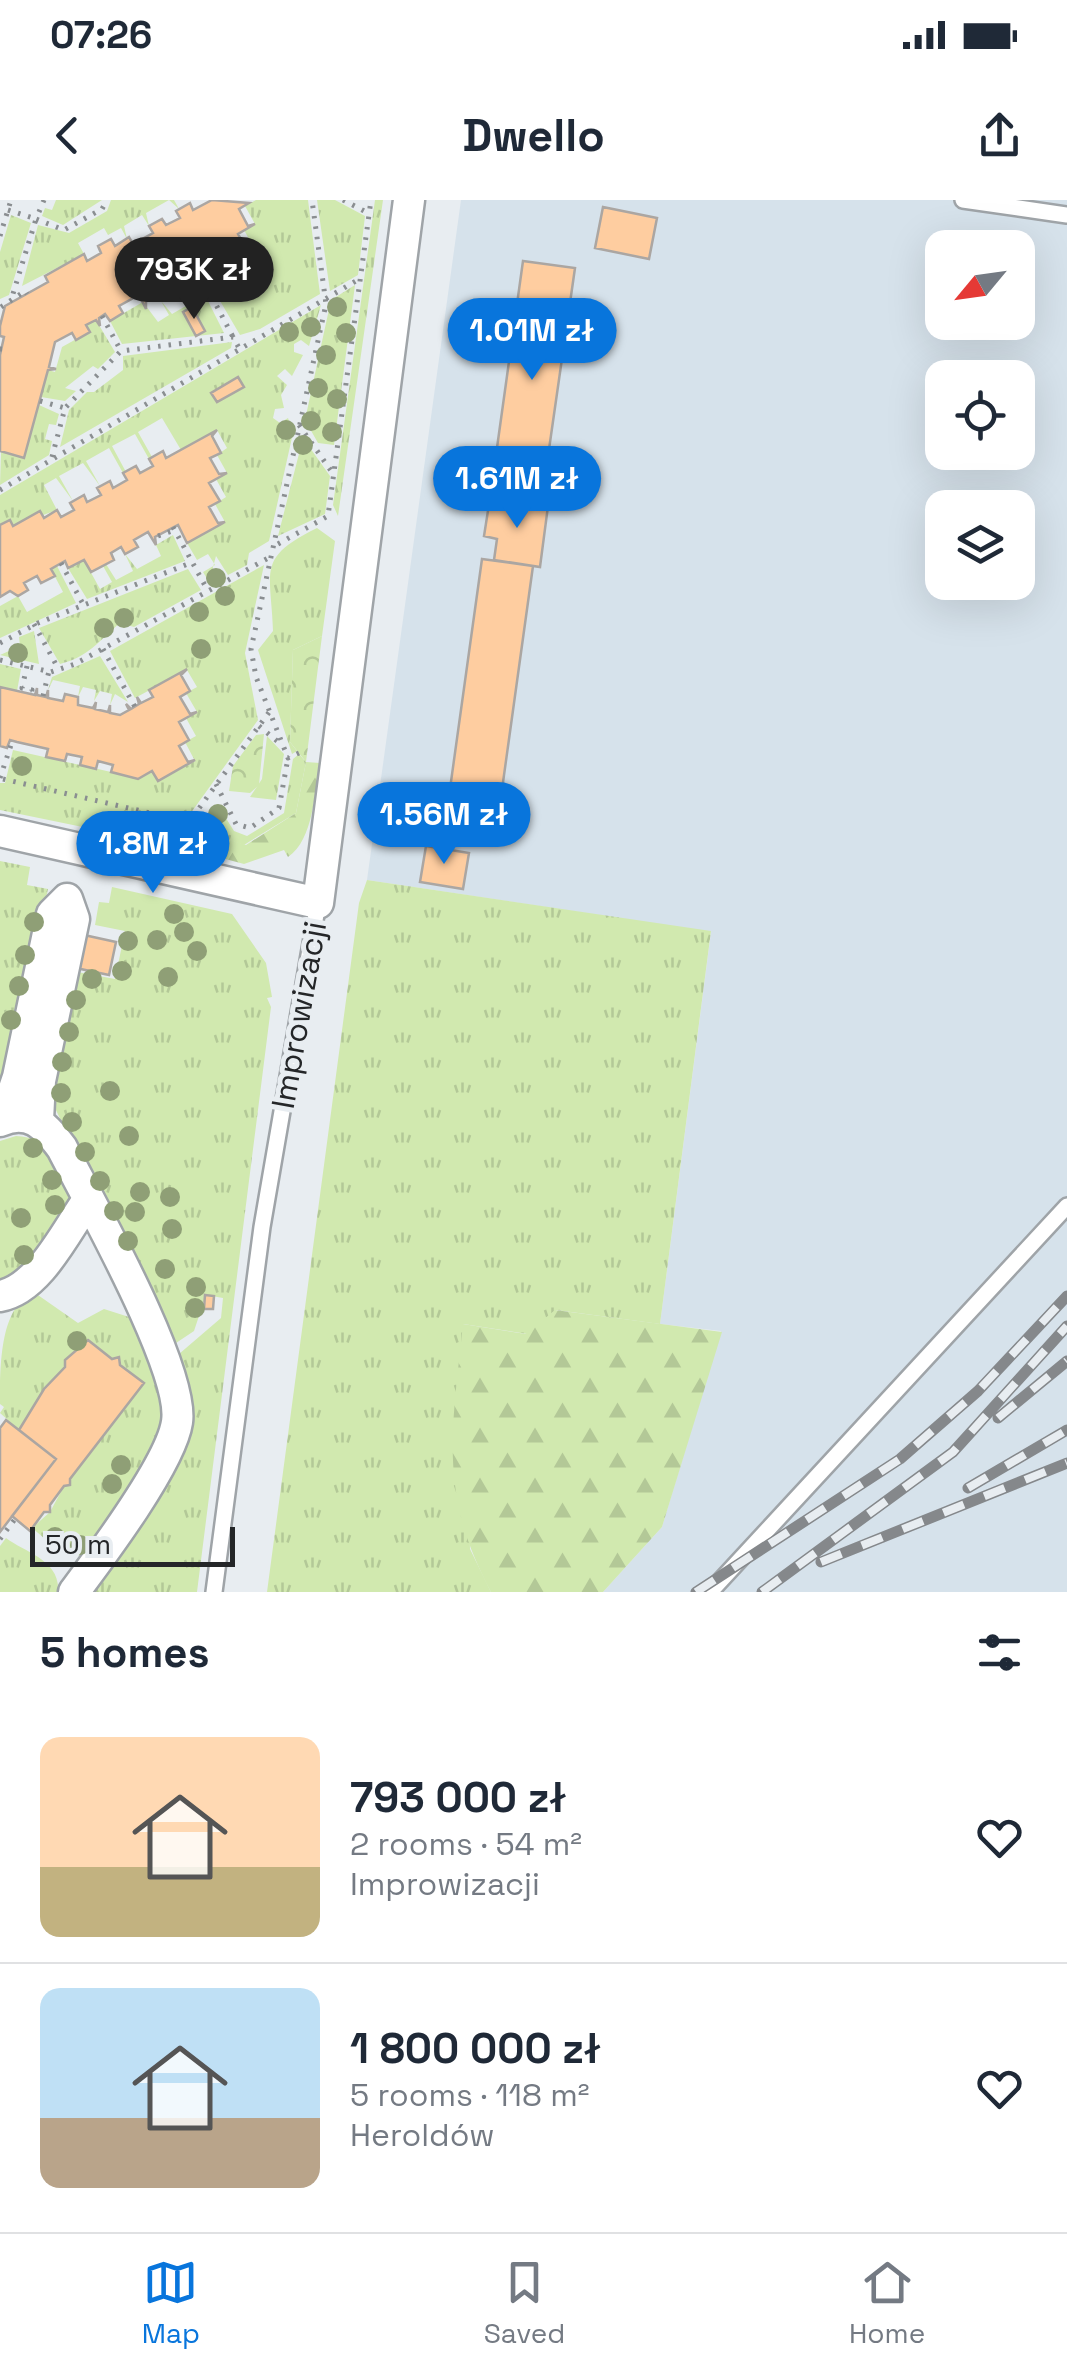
<!DOCTYPE html>
<meta charset="utf-8">
<style>
body{margin:0;font-family:"Space Grotesk",sans-serif;background:#f6f6f7;color:#1f2937;height:100vh;display:flex;flex-direction:column;font-size:38px;white-space:nowrap}
*{box-sizing:border-box;margin:0}
p{font-size:32px;color:#747a83}
.icon{flex:none;width:55px;height:55px;fill:none;stroke:currentColor;stroke-width:2;stroke-linecap:round;stroke-linejoin:round}
.map{position:relative;height:1392px;overflow:hidden}
.panel{display:flex;flex-direction:column;background:#fff;flex:1}
.panel>*{flex:none}
.needle{width:65px;rotate:241deg}
.fabs{position:absolute;left:925px;top:30px;display:grid;gap:20px}
.fabs a{display:grid;place-items:center;width:110px;height:110px;border-radius:20px;background:#fff;box-shadow:0 10px 40px #0002;font-size:50px}
.scale{position:absolute;left:30px;bottom:25px;width:205px;box-sizing:border-box;padding-left:10px;border:5px solid #242628;border-top:0;font-size:28px;line-height:35px;white-space:nowrap;color:#242628;-webkit-text-stroke:8px #e8edf1;paint-order:stroke}
.price{position:absolute;translate:-50% -85px;padding:0 22px;border-radius:35px;background:#0875dc;color:#fff;font-size:32px;line-height:65px;filter:drop-shadow(0 2px 5px #0008)}
.price::after{content:'';position:absolute;left:50%;top:60px;width:30px;height:22px;margin-left:-15px;background:inherit;clip-path:polygon(0 0,100% 0,50% 100%)}
.price.active{background:#222;color:#fff}
ul{padding:0;list-style:none}
li{display:flex;align-items:center;gap:30px;height:250px;padding:0 40px}
li+li{border-top:2px solid #e0e1e3}
li span{display:grid;place-items:center;flex:none;width:280px;height:200px;border-radius:20px;color:#555}
li>.icon{margin-inline-start:auto}
span .icon{width:120px;height:120px;fill:#fffc;stroke-width:1}
li b{font-size:42px}
h2{display:flex;justify-content:space-between;align-items:center;height:120px;padding:0 40px;font-size:42px}
.status{display:flex;justify-content:space-between;align-items:center;height:70px;padding:0 50px;background:#fff;direction:ltr}
.status svg{height:28px;fill:currentColor}
header{display:flex;justify-content:space-between;align-items:center;height:130px;padding:0 40px;background:#fff;font-size:45px;font-weight:600}
.menu{display:flex;justify-content:space-around;align-items:center;height:140px;border-top:2px solid #e0e1e3;background:#fff;font-size:28px;color:#747a83}
.menu a{display:grid;justify-items:center;gap:5px}
.menu .active{color:#0875dc}
.map>svg:first-child{display:block}
.built{fill:#d6e2eb;fill-rule:evenodd}
.grass{fill:url(#grass-tufts)}
.forest{fill:url(#forest-firs)}
.park{fill:url(#park-crowns)}
.building{fill:#fecda0;stroke:#aba6a2;stroke-width:2.5}
.lines{fill:none;stroke-linecap:round;stroke-linejoin:round}
.lane-casing{stroke:#9fa4a8;stroke-width:20}
.street-casing{stroke:#9fa4a8;stroke-width:35}
.path{stroke:#8a8e91;stroke-width:5;stroke-dasharray:2.5 8;stroke-linecap:butt}
.lane{stroke:#fff;stroke-width:15}
.street{stroke:#fff;stroke-width:30}
.rail-casing{stroke:#85888b;stroke-width:11}
.rail{stroke:#e8edf1;stroke-width:8;stroke-dasharray:22;stroke-linecap:butt}
.tree{fill:#8f9f76}
.labels{text-anchor:middle;dominant-baseline:central;stroke-width:10;stroke-linejoin:round;paint-order:stroke}
.street-label{font-size:32px;fill:#242628;stroke:#e8edf1}
</style>
<div class="status"><b>07:26</b><svg viewBox="0 0 49 12"><path d="M0 12V9h3v3zM5 12V6h3v6zM10 12V3h3v9zM15 12V0h3v12zM26 1h20v11H26zM47 4h2v5h-2z"/></svg></div>
<header><svg class="icon" aria-label="back" viewBox="0 0 24 24"><path d="M15 5l-7 7 7 7"/></svg>Dwello<svg class="icon" aria-label="share" viewBox="0 0 24 24"><path d="M12 15V3M7 8l5-5 5 5M5 13v7h14v-7"/></svg></header>
<div class="map">
<svg width="1067" height="1392" viewBox="0 0 1067 1392">
<defs>
<pattern id="grass-tufts" width="24" height="20" patternUnits="userSpaceOnUse" patternTransform="scale(2.5)"><rect width="24" height="20" fill="#d1e9af"/><path d="M3 7l-1-3M5 7V3M7 7l1-3M15 17l-1-3M17 17v-4M19 17l1-3" fill="none" stroke="#b3c897"/></pattern>
<pattern id="forest-firs" width="22" height="20" patternUnits="userSpaceOnUse" patternTransform="scale(2.5)"><rect width="22" height="20" fill="#d1e9af"/><path d="M5 1l3.5 6h-7zM16 11l3.5 6h-7z" fill="#b3c897"/></pattern>
<pattern id="park-crowns" width="20" height="18" patternUnits="userSpaceOnUse" patternTransform="scale(2.5)"><rect width="20" height="18" fill="#d1e9af"/><path d="M2 6a3 3 0 1 1 6 0M12 15a3 3 0 1 1 6 0" fill="none" stroke="#b3c897"/></pattern>
</defs>
<rect width="100%" height="100%" fill="#e8edf1"/>
<path class="built" d="M461 0H1067V1392H603L662 1327 721 1131 660 1124 711 732 367 680ZM942 48H1018V122H942ZM942 178H1018V252H942ZM942 308H1018V382H942Z"/>
<path class="grass" d="M56 0H102L63 25 42 16 45 8 52 10Z
M111 0H174L179 9 169 0 146 13 149 26 142 15 124 26 127 39 121 28 108 35 104 28 78 43 84 54 22 86 38 25 69 33 107 11Z
M256 0H308L320 94 260 129 240 135 216 94 254 73 244 54 254 48 244 30 255 24 245 6Z
M317 0H335L365 16 358 75 330 91Z
M375 0H383L338 316 333 305Z
M11 15 31 23 9 95 0 99V52Z
M355 85 334 245 318 243 305 220 331 100Z
M201 87 224 133 122 144 110 121 143 102 158 122 169 115 161 101 172 114 203 96Z
M321 105 309 146 301 140 294 144V152L303 155 292 176 285 169 277 176 287 185 281 195 284 208 275 209 273 218 280 223 288 218 293 233 269 341 249 353 247 365 228 375 216 356 209 382 203 372 215 365 208 354 197 360 187 343 225 322 215 304 226 297 216 279 227 273 217 255 227 248 217 230 181 250 162 218 138 232 152 257 149 259 135 234 112 246 126 272 123 273 109 248 86 261 100 286 83 263 59 276 73 301 56 278 44 285 57 310 13 326 10 320 0 325V295Z
M96 120 115 152 98 169 93 166 65 188 76 191 65 201 41 197 48 170 55 172 62 147 89 132 86 125Z
M232 142 231 148 60 247 69 210 87 192H94L123 170V156Z
M39 205 59 214 56 225 49 224 45 239 52 241 49 255 0 285 1 252 24 258Z
M303 238 330 276 325 314 278 336Z
M317 328 335 341 322 436 293 450 290 542 297 551 292 554 258 450 273 431C271 370 256 358 317 328Z
M173 335 185 361 87 399 68 368 84 360 100 389 112 382 103 366 106 364 116 380 133 371 125 354 137 369 161 356 156 345Z
M264 365 245 453 258 520 185 621 180 647 0 610V583H5L13 550 138 578 152 571 159 581 195 561 185 542 196 536 186 518 197 512 186 493 197 487 187 470 135 498 110 451Z
M57 366 76 403 0 438V406L18 396 27 412 63 392 51 369Z
M188 369 201 390 134 427 120 423C99 441 88 457 60 464L39 428Z
M34 431 39 464 0 455 20 446 19 437Z
M100 456 128 502 115 494 110 505 112 494 100 491 94 501 96 490 83 487 78 497 80 486 53 480 48 490 52 477Z
M0 464 21 469 17 491 0 487Z
M267 536 284 554 276 600 250 597 262 579Z
M299 554 306 562 296 613 244 645 193 628 217 604 234 631 247 636 284 613 293 559Z
M0 661 30 667 27 685 48 689 10 864 0 884Z
M367 680 711 731 660 1124 556 1110 527 1134 463 1124 470 1349 491 1392H267L359 703Z
M112 687 232 714 266 763 272 797 267 798 271 807 197 1392H90L175 1255 179 1154 221 1118 223 1098 206 1095 194 1131 176 1143 168 1140 53 904 51 894 72 771 115 779 125 731 95 725 99 702 109 703Z
M16 936C48 936 68 971 72 1001L17 1081 0 1082V941Z
M35 1093 78 1123 104 1109 129 1117 166 1194 158 1241 89 1353C66 1363 50 1342 32 1328L50 1312 64 1286 70 1285V1279L143 1183 120 1165 119 1158 112 1159 88 1140 65 1161V1167L44 1189 19 1230 0 1213 4 1207 0 1204C0 1165 0 1104 35 1093Z
M6 1338C24 1352 61 1360 58 1392H0V1346Z"/>
<path class="forest" d="M306 562 320 563C314 592 314 639 288 657L284 650 244 664 188 649 193 628 246 645 296 613Z
M555 1110 722 1132 662 1327 603 1392H491C438 1293 452 1230 463 1124L526 1134Z"/>
<path class="park" d="M322 436 306 562 290 542 293 450Z
M264 534 259 585 250 593 229 591 233 566 256 535Z"/>
<path class="building" d="M212 0 249 3 239 9 248 26 255 24 238 34 248 52 237 58 246 75 254 73 216 94 206 76 198 80 199 88 196 81 181 89 178 83 160 93 164 99 158 94 146 101V109L139 95 119 106 123 113 110 121 105 114 99 118 100 126 96 120 86 125 90 132 76 140 72 133 55 142 49 167 56 169 48 170 24 258 0 251V155L4 137 0 136V126L5 106 48 82 45 76 84 54 87 61 101 53 98 46 111 39 115 46 129 37 133 44 153 33 149 26 162 19 166 25 180 18 176 11 190 3 193 10Z
M603 7 657 18 649 59 595 48Z
M523 61 575 68 541 305 490 298Z
M192 107 205 131 196 136 183 112Z
M238 177 244 187 217 202 211 193Z
M217 230 212 236 221 253 210 258 219 274 227 273 209 283 220 301 209 307 218 323 225 322 187 343 178 325 155 337 156 345 148 332 134 340 138 347 125 354 121 347 111 353 114 360 91 372 84 360 68 368 65 361 51 369 55 376 41 383 37 376 24 383 28 390 18 396 10 391 0 397V325L10 320 13 326 40 311 44 318 57 310 61 317 74 310 70 303 84 295 87 302 101 295 97 288 110 281 113 288 127 280 123 273 136 266 140 273 153 266 149 259 163 251 166 258Z
M490 298 548 306 540 367 494 360 497 339 484 336Z
M482 359 533 366 500 604 449 596Z
M187 469 181 475 190 491 180 497 190 514 197 512 179 522 189 540 179 546 188 562 195 560 158 581 152 571 138 579 111 572 113 565 98 561 96 569 80 565 82 557 67 554 65 561 46 557 48 549 17 542 10 540 7 548 0 546V487L35 495 37 488V495L46 497 48 490V498L63 501 65 494 78 497V505L93 508 96 502 95 509 108 512 110 505V513L120 515 129 510 126 504 131 509 139 504 137 497 141 503 153 497 149 490Z
M426 646 469 653 463 689 420 682Z
M84 735 116 742 109 775 76 768Z
M205 1095 214 1096 213 1109H204Z
M88 1140 112 1159 119 1157 120 1165 144 1183 70 1279V1285L64 1286 50 1305V1312H44L30 1331 12 1316 56 1259 19 1230 44 1189 65 1167V1160Z
M6 1220 56 1259 0 1332V1228Z"/>
<g class="lines">
<defs>
<path id="lane" d="M963 0 1067 15
M214 1392 262 1027 318 703
M710 1392 1067 1006"/>
<path id="street" d="M0 631 318 703 409 0
M4 919 18 877 52 714 67 699 74 719 40 881 38 920
M0 921C29 908 45 925 62 948 89 1001 185 1170 177 1222 171 1263 101 1356 74 1392
M0 1096C39 1089 66 1031 88 1000"/>
</defs>
<use href="#lane" class="lane-casing"/>
<use href="#street" class="street-casing"/>
<path class="path" d="M44 0 36 19 64 30 102 9 107 0
M343 0 370 14
M8 10 36 19 12 97
M0 36 11 0
M202 78 233 137
M1 107 25 91 27 94
M102 116 121 151
M0 149H2
M40 201 65 208
M299 225 334 275
M52 257 65 208 121 151 233 137 239 148
M0 290 361 78
M173 327 208 391
M158 336 175 330
M278 344 328 316 371 0
M61 363 83 404
M34 424 59 470
M0 443 38 423 193 362
M103 449 135 507
M0 460 51 472 75 464 272 356
M27 466 22 488 32 490 31 494
M43 496 49 471
M259 526 283 546
M299 553 288 558 256 477 251 449 326 104 312 0
M0 578 11 545 17 542
M3 579 189 622
M216 584 236 624 250 628 279 608 288 558
M184 646 189 622 270 511
M0 1339 15 1319"/>
<use href="#lane" class="lane"/>
<use href="#street" class="street"/>
<defs>
<path id="rail" d="M998 1218 1067 1161
M968 1288 1067 1230
M821 1362 1067 1263
M696 1392 900 1259 978 1191 1067 1096
M762 1392 953 1252 1067 1126"/>
</defs>
<use href="#rail" class="rail-casing"/>
<use href="#rail" class="rail"/>
</g>
<g class="tree">
<circle cx="337" cy="107" r="10"/>
<circle cx="311" cy="127" r="10"/>
<circle cx="289" cy="132" r="10"/>
<circle cx="346" cy="133" r="10"/>
<circle cx="326" cy="155" r="10"/>
<circle cx="318" cy="188" r="10"/>
<circle cx="337" cy="199" r="10"/>
<circle cx="311" cy="221" r="10"/>
<circle cx="286" cy="230" r="10"/>
<circle cx="332" cy="232" r="10"/>
<circle cx="303" cy="245" r="10"/>
<circle cx="216" cy="378" r="10"/>
<circle cx="225" cy="396" r="10"/>
<circle cx="199" cy="412" r="10"/>
<circle cx="124" cy="418" r="10"/>
<circle cx="104" cy="428" r="10"/>
<circle cx="201" cy="449" r="10"/>
<circle cx="18" cy="453" r="10"/>
<circle cx="22" cy="566" r="10"/>
<circle cx="218" cy="614" r="10"/>
<circle cx="174" cy="714" r="10"/>
<circle cx="34" cy="722" r="10"/>
<circle cx="184" cy="732" r="10"/>
<circle cx="157" cy="740" r="10"/>
<circle cx="128" cy="741" r="10"/>
<circle cx="197" cy="751" r="10"/>
<circle cx="25" cy="755" r="10"/>
<circle cx="122" cy="771" r="10"/>
<circle cx="168" cy="777" r="10"/>
<circle cx="92" cy="779" r="10"/>
<circle cx="19" cy="786" r="10"/>
<circle cx="76" cy="800" r="10"/>
<circle cx="11" cy="820" r="10"/>
<circle cx="69" cy="832" r="10"/>
<circle cx="62" cy="862" r="10"/>
<circle cx="110" cy="891" r="10"/>
<circle cx="61" cy="893" r="10"/>
<circle cx="72" cy="922" r="10"/>
<circle cx="129" cy="936" r="10"/>
<circle cx="33" cy="948" r="10"/>
<circle cx="85" cy="952" r="10"/>
<circle cx="52" cy="980" r="10"/>
<circle cx="100" cy="981" r="10"/>
<circle cx="140" cy="992" r="10"/>
<circle cx="170" cy="997" r="10"/>
<circle cx="55" cy="1005" r="10"/>
<circle cx="114" cy="1011" r="10"/>
<circle cx="135" cy="1012" r="10"/>
<circle cx="21" cy="1018" r="10"/>
<circle cx="172" cy="1029" r="10"/>
<circle cx="128" cy="1041" r="10"/>
<circle cx="24" cy="1055" r="10"/>
<circle cx="165" cy="1069" r="10"/>
<circle cx="196" cy="1087" r="10"/>
<circle cx="195" cy="1108" r="10"/>
<circle cx="77" cy="1141" r="10"/>
<circle cx="121" cy="1265" r="10"/>
<circle cx="112" cy="1284" r="10"/>
<circle cx="55" cy="1337" r="10"/>
<circle cx="80" cy="1345" r="10"/>
</g>
<g class="labels">
<g class="street-label">
<text transform="translate(299 815) rotate(-80)">Improwizacji</text>
</g>
</g>
</svg>
<div class="fabs">
<a><svg class="needle" viewBox="-14 -14 28 28"><path d="M0-13l5 13h-10z" fill="#e53935"/><path d="M0 13l5-13h-10z" fill="#747a83"/></svg></a>
<a><svg class="icon" aria-label="locate" viewBox="0 0 24 24"><circle cx="12" cy="12" r="6"/><path d="M12 2v4M12 18v4M2 12h4M18 12h4"/></svg></a>
<a><svg class="icon" aria-label="layers" viewBox="0 0 24 24"><path d="M12 4l9 5-9 5-9-5zM3 14l9 5 9-5"/></svg></a>
</div>
<div class="scale">50 m</div>
<b class="price active" style="left:194px;top:122px">793K zł</b>
<b class="price" style="left:532px;top:183px">1.01M zł</b>
<b class="price" style="left:517px;top:331px">1.61M zł</b>
<b class="price" style="left:444px;top:667px">1.56M zł</b>
<b class="price" style="left:153px;top:696px">1.8M zł</b>
</div>
<section class="panel">
<h2>5 homes<svg class="icon" aria-label="filters" viewBox="0 0 24 24"><path d="M4 7h16M4 17h16"/><circle cx="9" cy="7" r="2"/><circle cx="15" cy="17" r="2"/></svg></h2>
<ul>
<li><span style="background:linear-gradient(#ffd9b3 65%,#c2b280 0)"><svg class="icon" aria-label="home" viewBox="0 0 24 24"><path d="M3 11l9-7 9 7M6 9v11h12V9"/></svg></span><div><b>793 000 zł</b><p>2 rooms · 54 m²</p><p>Improwizacji</p></div><svg class="icon" aria-label="heart" viewBox="0 0 24 24"><path d="M12 20l-8-8c-3-5 5-10 8-4 3-6 11-1 8 4z"/></svg></li>
<li><span style="background:linear-gradient(#bfe0f5 65%,#b9a48a 0)"><svg class="icon" aria-label="home" viewBox="0 0 24 24"><path d="M3 11l9-7 9 7M6 9v11h12V9"/></svg></span><div><b>1 800 000 zł</b><p>5 rooms · 118 m²</p><p>Heroldów</p></div><svg class="icon" aria-label="heart" viewBox="0 0 24 24"><path d="M12 20l-8-8c-3-5 5-10 8-4 3-6 11-1 8 4z"/></svg></li>
</ul>
</section>
<nav class="menu">
<a class="active"><svg class="icon" aria-label="map" viewBox="0 0 24 24"><path d="M3 6l6-2 6 2 6-2v14l-6 2-6-2-6 2zM9 4v14M15 6v14"/></svg>Map</a>
<a><svg class="icon" aria-label="saved" viewBox="0 0 24 24"><path d="M7 4h10v16l-5-4-5 4z"/></svg>Saved</a>
<a><svg class="icon" aria-label="home" viewBox="0 0 24 24"><path d="M3 11l9-7 9 7M6 9v11h12V9"/></svg>Home</a>
</nav>
